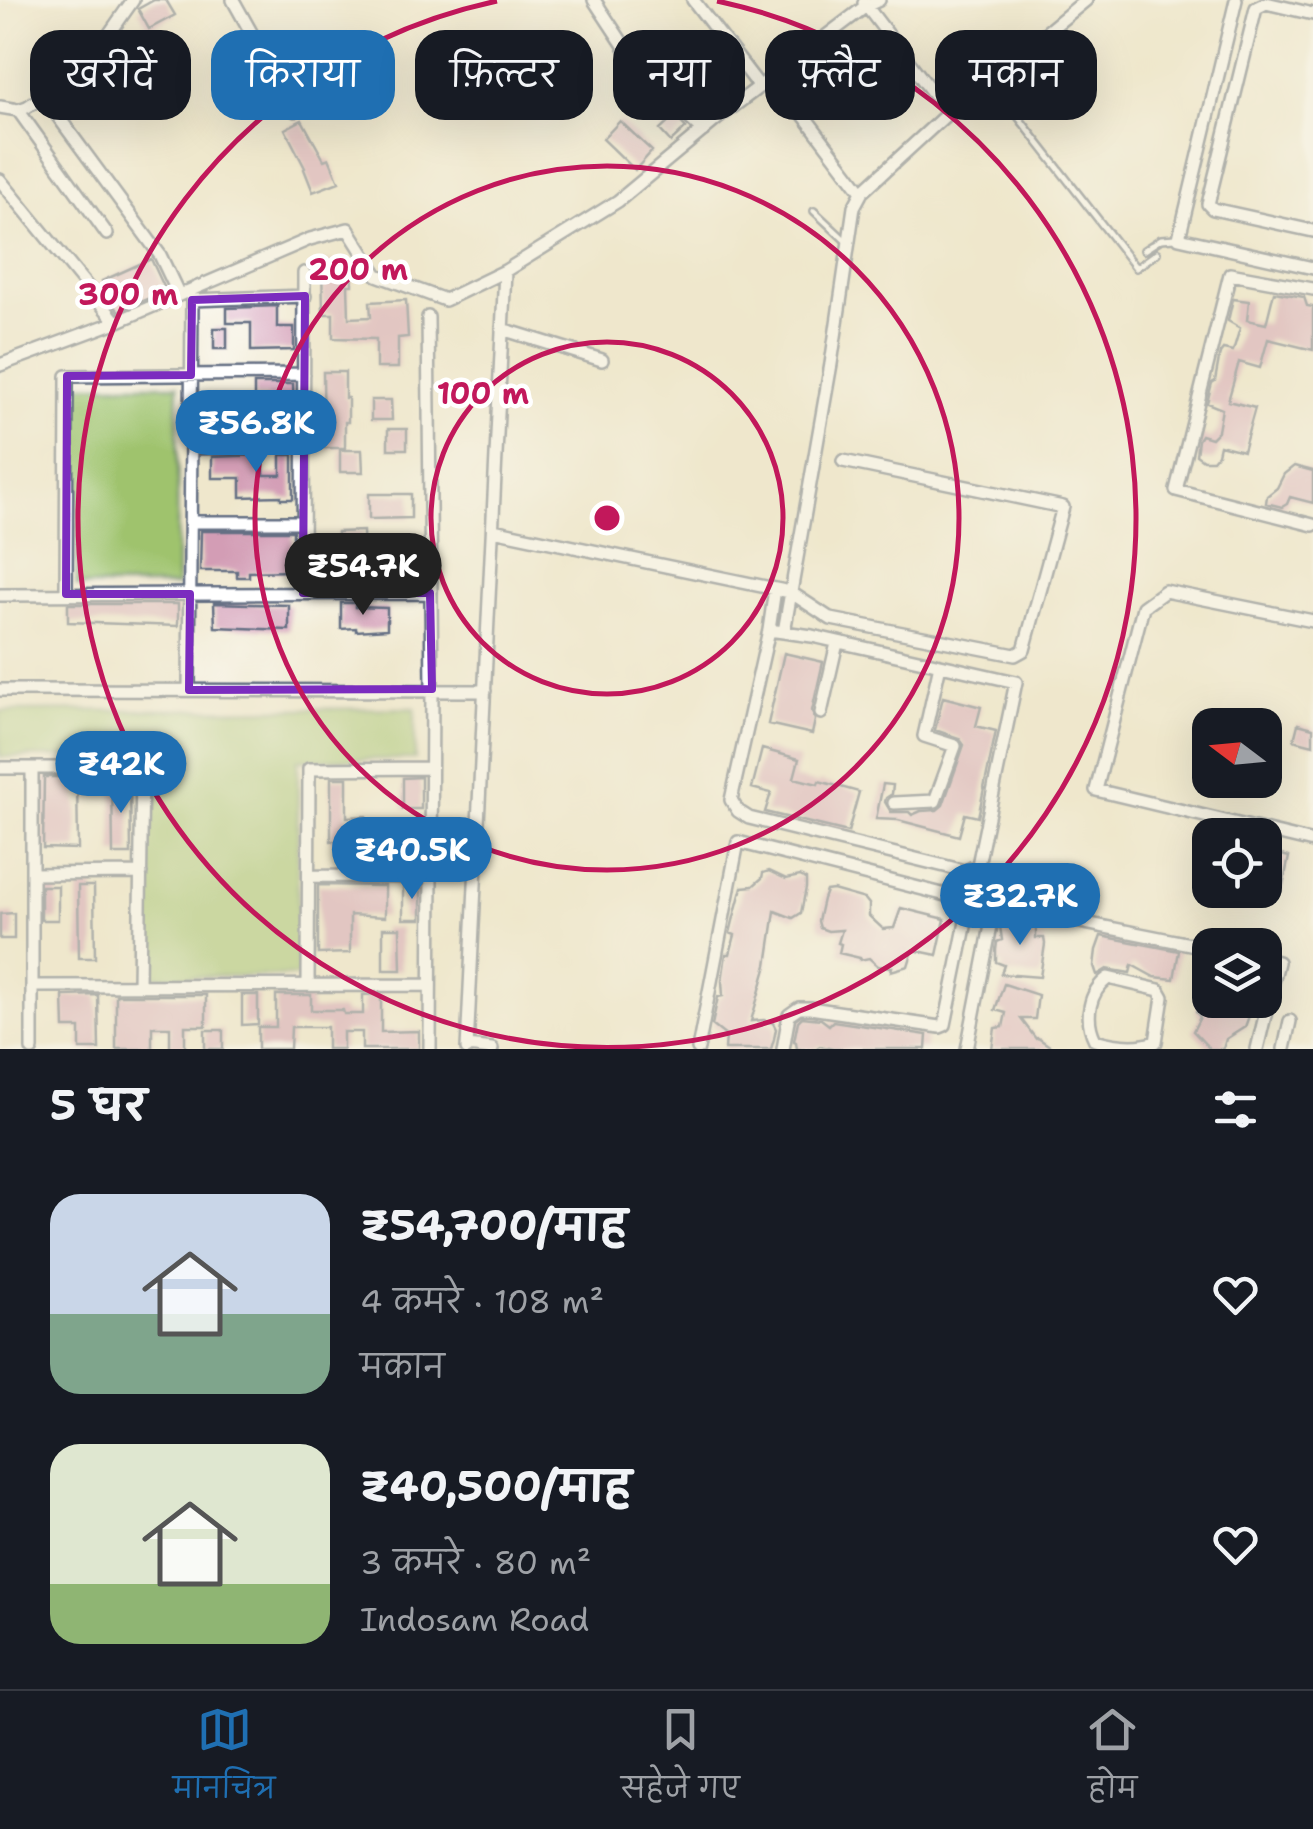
<!DOCTYPE html>
<html lang="hi">
<meta charset="utf-8">
<style>
body{margin:0;font-family:"Shantell Sans","Playpen Sans Deva",sans-serif;background:#20242c;color:#f1f3f6;height:100vh;display:flex;flex-direction:column;font-size:38px;white-space:nowrap}
*{box-sizing:border-box;margin:0}
p{font-size:32px;color:#9ea1a6}
.icon{flex:none;width:55px;height:55px;fill:none;stroke:currentColor;stroke-width:2;stroke-linecap:round;stroke-linejoin:round}
.map{position:relative;height:1049px;overflow:hidden}
.details{display:flex;flex-direction:column;background:#171b24;flex:1}
.details>*{flex:none}
.guide{position:absolute;left:30px;top:30px;width:1255px;height:90px;display:flex;gap:20px}
.needle{width:65px;rotate:286deg}
.buttons{position:absolute;left:1192px;top:708px;display:grid;gap:20px}
.buttons a{display:grid;place-items:center;width:90px;height:90px;border-radius:20px;background:#171b24;box-shadow:0 10px 40px #0002;font-size:50px}
.price{position:absolute;translate:-50% -85px;padding:0 22px;border-radius:35px;background:#1f6fb2;color:#fff;font-size:32px;line-height:65px;filter:drop-shadow(0 2px 5px #0008)}
.price::after{content:'';position:absolute;left:50%;top:60px;width:30px;height:22px;margin-left:-15px;background:inherit;clip-path:polygon(0 0,100% 0,50% 100%)}
.price.on{background:#222;color:#fff}
ul{padding:0;list-style:none}
li{display:flex;align-items:center;gap:30px;height:250px;padding:0 50px}
li span{display:grid;place-items:center;flex:none;width:280px;height:200px;border-radius:30px;color:#555}
li>.icon{margin-inline-start:auto}
span .icon{width:120px;height:120px;fill:#fffc;stroke-width:1}
li b{font-size:42px}
h2{display:flex;justify-content:space-between;align-items:center;height:120px;padding:0 50px;font-size:42px}
.pill{padding:0 35px;border-radius:30px;background:#171b24;box-shadow:0 10px 40px #0002;font-size:35px;line-height:90px}
.pill.on{background:#1f6fb2;color:#fff}
.tabs{display:flex;justify-content:space-around;align-items:center;height:140px;border-top:2px solid #363941;background:#171b24;font-size:28px;color:#9ea1a6}
.tabs a{display:grid;justify-items:center;gap:5px}
.tabs .on{color:#1f6fb2}
.map>svg:first-child{display:block}
.green{fill:#9fc36d;stroke:#5d7966;stroke-width:2.5}
.building{fill:#d39db5}
.lines{fill:none;stroke-linecap:round;stroke-linejoin:round}
.lane-casing{stroke:#656f84;stroke-width:10}
.street-casing{stroke:#656f84;stroke-width:16}
.lane{stroke:#fff;stroke-width:5}
.street{stroke:#fff;stroke-width:11}
.marked{fill:none;stroke:#7b2cbf;stroke-width:8;stroke-linejoin:round}
.ring{fill:none;stroke:#c2185b;stroke-width:5}
.centre{fill:#c2185b;stroke:#fff;stroke-width:5}
.ring-label{font-size:30px;text-anchor:middle;font-weight:bold;fill:#c2185b;stroke:#fff;stroke-width:9;stroke-linejoin:round;paint-order:stroke}
</style>
<div class="map">
<svg width="1313" height="1049" viewBox="0 0 1313 1049">
<rect width="100%" height="100%" fill="#fff"/>
<filter id="ink" filterUnits="userSpaceOnUse"><feTurbulence type="fractalNoise" baseFrequency=".01" numOctaves="2"/><feDisplacementMap in="SourceGraphic" scale="20" xChannelSelector="R" yChannelSelector="G"/><feConvolveMatrix kernelMatrix="1 2 1 2 8 2 1 2 1" color-interpolation-filters="sRGB"/></filter>
<filter id="wash" filterUnits="userSpaceOnUse"><feTurbulence type="fractalNoise" baseFrequency=".0048" numOctaves="4" result="noise"/><feDisplacementMap in="SourceGraphic" scale="40" xChannelSelector="R" yChannelSelector="G"/><feGaussianBlur stdDeviation="2.25" result="paint"/><feColorMatrix in="noise" values="0 0 0 0 0 0 0 0 0 0 0 0 0 0 0 0 0 1.4 0 .05"/><feComposite in="paint" operator="in"/></filter>
<g filter="url(#wash)">
<rect width="100%" height="100%" fill="#efe7cc"/>
<path class="green" d="M78 385H178L177 586H77Z
M415 708V759L298 760V976L149 977 148 756 0 757V711Z"/>
<g id="blocks">
<path class="building" d="M154 0H166L175 15 149 29 138 9Z
M675 116 686 128 671 142 660 130Z
M302 120 324 160 329 158 339 182 313 192 304 169 305 168 285 129Z
M620 121 652 151 635 170 603 139Z
M151 259 166 291 119 311 111 302 102 281Z
M322 262H352V285H348L349 318 371 317 370 302 406 300 408 337 398 338V368H376V339L333 338V314H323Z
M1274 292 1304 297 1307 306 1313 307V350L1268 339 1260 368 1239 362 1228 401 1255 408 1243 451 1220 445 1218 454 1213 460H1203L1196 455 1198 440 1201 435 1211 438 1218 431 1222 409 1207 403 1212 383 1215 381 1220 353 1223 349 1233 351 1240 328 1228 321 1233 299 1249 301 1247 320 1266 324Z
M277 306V327H294V350L251 351V323H227V308Z
M214 328H227V349H214Z
M323 372H345V398H348V422H345V448H324Z
M254 384H293L294 420H267V397H254Z
M215 397H229V422L200 424 201 402H215Z
M371 400H391L392 420H371Z
M388 429H407V449H388Z
M340 450H362L363 472H340Z
M264 455V475H281V455H293V499H281V496L241 497V478H212V457Z
M1294 466 1313 471V503L1290 497 1287 504 1282 507 1266 503 1267 496 1277 488 1284 474Z
M369 494H411V518L369 519Z
M201 531H293V571L249 572V577H237V571H200Z
M363 531 365 578H336L337 532Z
M214 603 289 605V630L215 627Z
M341 603H355V607L387 608V629L356 631V628L341 629Z
M68 604H178V626L68 622Z
M784 653 823 662 812 711 815 720 812 734 768 724Z
M943 697 981 707 976 726 996 731 978 817 965 814 959 836 898 820 876 819 883 784 893 785 892 794 886 798 885 802 891 812H909L912 815 921 811 937 810 943 805 964 745 959 738 935 730Z
M1298 724 1313 728V745L1294 740Z
M762 749 799 759 794 778 818 784 819 781 859 792 848 832 765 812 771 793 752 788Z
M44 777H77L78 849 43 848Z
M112 777H130L131 854H113Z
M421 777V809H403V778Z
M331 778H347V817L366 816V848H351V841H331Z
M1278 854 1289 857 1282 890 1271 888Z
M769 871 786 879 800 876 806 879V888L801 913 793 918 775 911 767 965 751 1021 764 1020 773 1023 776 1029 774 1039 771 1049H725L726 1036 712 1025 718 997 723 996 722 981 726 954H730L735 935 730 933 735 913 742 887 753 886 762 878 763 873Z
M318 885 385 886V917L350 915V953L318 954Z
M41 886H58V920H41Z
M78 886H94L95 958H79Z
M403 886H421V919H403Z
M833 890 865 899 869 904V916L883 929 894 928 901 908 945 919 937 955 913 950 908 966 891 971 892 967 878 966 869 958 860 960V958L839 953 841 944 838 943 842 930 828 931 820 928 818 921 823 899 826 891Z
M14 913V939H0V914Z
M1004 916 1036 923V938H1044L1045 944 1040 977 1001 974 1004 965 996 962V950L997 942 1002 940 1000 926Z
M383 928H400L401 970H383Z
M1101 936 1179 951 1174 979 1154 977 1132 965 1130 973 1107 969 1097 975 1094 966 1096 950Z
M1004 984 1038 995 1035 1019H1021L1036 1039 1038 1038 1054 1049H992L995 1028 1003 1027 1006 1013 995 1010Z
M381 994V1032L419 1031V1049H362V1032H343V1049H327V1027H291L290 1049H258V1027H276V995H311V1010H343L344 1014H363V995Z
M98 995 99 1049H80V1028H64L63 996Z
M116 995H206V1026H185V1049H170V1027H152V1049H116Z
M242 995H258V1024L242 1025Z
M1202 995 1209 996 1210 1000H1246L1249 1016 1245 1027 1226 1039 1223 1049H1210L1193 1031 1200 1017 1196 1012Z
M802 1017 821 1019 829 1025 833 1021 927 1035 926 1049H833L820 1046 815 1049H797L796 1042 794 1041 798 1021Z
M205 1030H223V1049H205Z"/>
</g>
</g>
<g filter="url(#ink)">
<use href="#blocks" fill-opacity="0" stroke="#656f84" stroke-width="2.5"/>
<g class="lines">
<defs>
<path id="lane" d="M991 82 1136 268 1157 253
M814 211 846 241
M1144 250 1161 239 1176 238"/>
<path id="street" d="M233 0 295 111
M594 0 640 70 703 131
M693 0 760 87
M1236 0 1179 238 1313 268
M864 3 948 113
M1313 14 1266 3 1256 8 1208 204 1213 209 1313 231
M774 76 862 192
M43 96 160 255 179 295
M0 107 18 110 27 107 43 96 103 43 133 0
M18 110 107 234
M0 180 116 322
M1313 289 1230 274 1176 490 1313 525
M428 317 432 689 430 1049
M502 329 602 360
M0 365 116 322 310 239 348 229 377 275 445 300 505 271 618 201 718 118 866 6 879 0
M191 448 304 445
M190 522H303
M493 530 790 592 831 619 1015 655 1024 650 1063 507 843 461
M303 593 304 273
M66 594 67 376 304 374
M0 595 430 593
M1313 621 1165 591 1143 607 1096 790 1313 842
M769 630 812 636 1016 682 978 865 965 871 749 818 738 811 731 800 769 630 775 589
M784 632 831 364 854 207 862 192 948 113 1086 0
M0 690 485 691
M189 690 192 300 305 296
M821 713 837 643
M0 768H142L139 985
M894 803 935 801 955 746 924 736 940 665
M32 874 141 873
M309 876 431 877
M1108 978 1159 990 1163 997 1156 1042C1136 1049 1115 1046 1095 1040 1084 1018 1089 992 1108 978Z
M308 985 309 769 431 768
M32 986 430 985
M468 1046 492 1049
M32 1049V768
M467 1049 505 271
M698 1049 738 842 962 899 967 917 945 1025 940 1027 810 1008H799L789 1015 783 1049
M967 1049 995 905 1210 948
M1257 1049 1278 962 1265 959
M1284 1049 1290 1021"/>
</defs>
<use href="#lane" class="lane-casing"/>
<use href="#street" class="street-casing"/>
<use href="#lane" class="lane"/>
<use href="#street" class="street"/>
</g>
</g>
<path d="M0 0H1313V1049H0ZM305 296 303 593H430L432 689 189 690 190 594H66L67 376 191 375 192 300Z" fill="#efe7cc" fill-opacity=".55" fill-rule="evenodd"/>
<path class="marked" d="M305 296 303 593H430L432 689 189 690 190 594H66L67 376 191 375 192 300Z"/>
<g class="ring">
<circle cx="607" cy="518" r="176"/>
<circle cx="607" cy="518" r="352"/>
<path d="M717 1A529 529 0 1 1 497 1"/>
</g>
<circle cx="607" cy="518" r="15" class="centre"/>
<g class="ring-label">
<text x="358" y="280">200 m</text>
<text x="128" y="305">300 m</text>
<text x="483" y="404">100 m</text>
</g>
</svg>
<div class="buttons">
<a><svg class="needle" viewBox="-14 -14 28 28"><path d="M0-13l5 13h-10z" fill="#e53935"/><path d="M0 13l5-13h-10z" fill="#9ea1a6"/></svg></a>
<a><svg class="icon" aria-label="locate" viewBox="0 0 24 24"><circle cx="12" cy="12" r="6"/><path d="M12 2v4M12 18v4M2 12h4M18 12h4"/></svg></a>
<a><svg class="icon" aria-label="layers" viewBox="0 0 24 24"><path d="M12 4l9 5-9 5-9-5zM3 14l9 5 9-5"/></svg></a>
</div>
<b class="price" style="left:256px;top:475px">₹56.8K</b>
<b class="price on" style="left:363px;top:618px">₹54.7K</b>
<b class="price" style="left:121px;top:816px">₹42K</b>
<b class="price" style="left:412px;top:902px">₹40.5K</b>
<b class="price" style="left:1020px;top:948px">₹32.7K</b>
<div class="guide">
<a class="pill">खरीदें</a>
<a class="pill on">किराया</a>
<a class="pill">फ़िल्टर</a>
<a class="pill">नया</a>
<a class="pill">फ़्लैट</a>
<a class="pill">मकान</a>
</div>
</div>
<section class="details">
<h2>5 घर<svg class="icon" aria-label="filters" viewBox="0 0 24 24"><path d="M4 7h16M4 17h16"/><circle cx="9" cy="7" r="2"/><circle cx="15" cy="17" r="2"/></svg></h2>
<ul>
<li><span style="background:linear-gradient(#c9d6e8 60%,#7fa58c 0)"><svg class="icon" aria-label="home" viewBox="0 0 24 24"><path d="M3 11l9-7 9 7M6 9v11h12V9"/></svg></span><div><b>₹54,700/माह</b><p>4 कमरे · 108 m²</p><p>मकान</p></div><svg class="icon" aria-label="heart" viewBox="0 0 24 24"><path d="M12 20l-8-8c-3-5 5-10 8-4 3-6 11-1 8 4z"/></svg></li>
<li><span style="background:linear-gradient(#dfe7d0 70%,#8fb573 0)"><svg class="icon" aria-label="home" viewBox="0 0 24 24"><path d="M3 11l9-7 9 7M6 9v11h12V9"/></svg></span><div><b>₹40,500/माह</b><p>3 कमरे · 80 m²</p><p>Indosam Road</p></div><svg class="icon" aria-label="heart" viewBox="0 0 24 24"><path d="M12 20l-8-8c-3-5 5-10 8-4 3-6 11-1 8 4z"/></svg></li>
</ul>
</section>
<nav class="tabs">
<a class="on"><svg class="icon" aria-label="map" viewBox="0 0 24 24"><path d="M3 6l6-2 6 2 6-2v14l-6 2-6-2-6 2zM9 4v14M15 6v14"/></svg>मानचित्र</a>
<a><svg class="icon" aria-label="saved" viewBox="0 0 24 24"><path d="M7 4h10v16l-5-4-5 4z"/></svg>सहेजे गए</a>
<a><svg class="icon" aria-label="home" viewBox="0 0 24 24"><path d="M3 11l9-7 9 7M6 9v11h12V9"/></svg>होम</a>
</nav>
